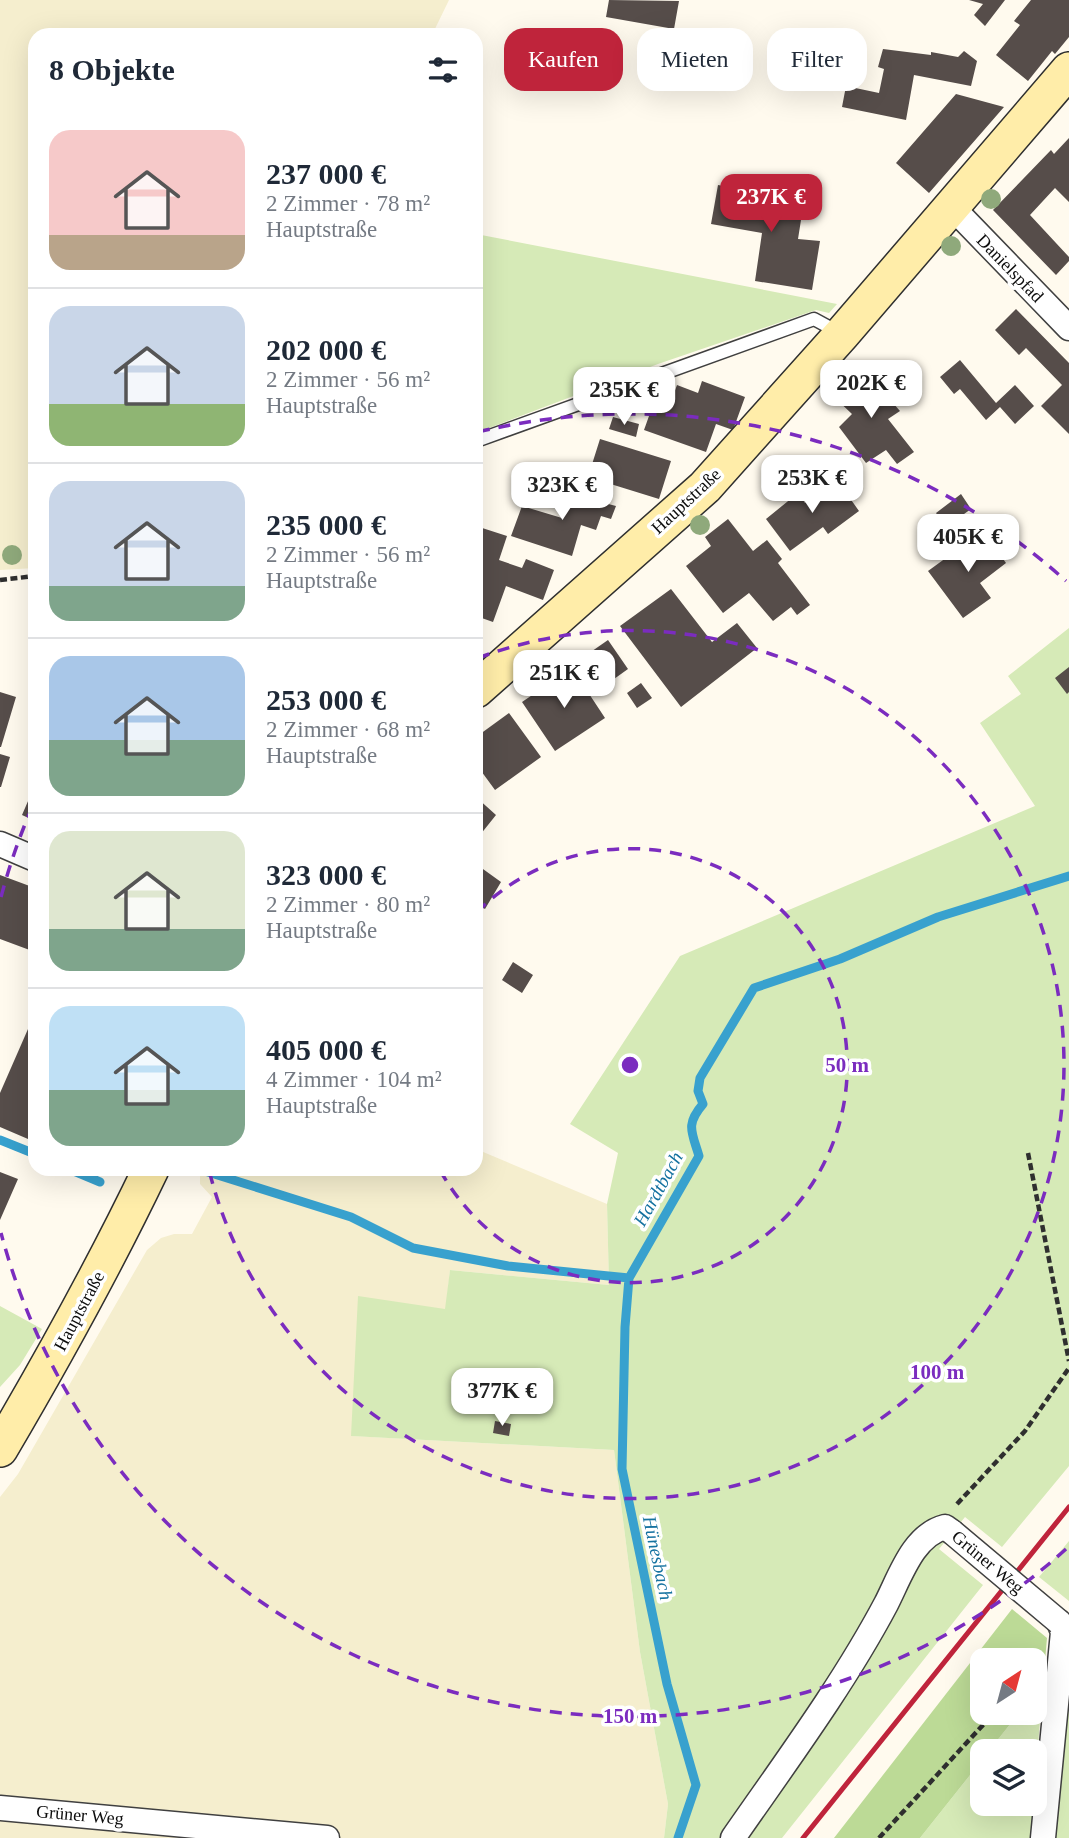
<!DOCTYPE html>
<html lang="de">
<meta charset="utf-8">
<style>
body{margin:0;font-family:Georgia,serif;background:#f2f2f3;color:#1f2937;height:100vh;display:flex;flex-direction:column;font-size:26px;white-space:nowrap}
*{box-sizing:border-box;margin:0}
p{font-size:23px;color:#747a83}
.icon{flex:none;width:38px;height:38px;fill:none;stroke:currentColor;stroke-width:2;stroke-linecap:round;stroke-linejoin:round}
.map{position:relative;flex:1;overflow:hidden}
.panel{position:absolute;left:28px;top:28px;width:455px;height:1148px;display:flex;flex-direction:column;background:#fff;border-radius:21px;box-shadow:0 7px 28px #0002}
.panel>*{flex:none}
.hud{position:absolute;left:504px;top:28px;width:458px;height:63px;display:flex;gap:14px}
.needle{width:46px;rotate:36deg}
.fabs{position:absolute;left:970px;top:1648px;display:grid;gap:14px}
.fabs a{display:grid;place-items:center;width:77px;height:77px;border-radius:14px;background:#fff;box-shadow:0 7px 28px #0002;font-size:35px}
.price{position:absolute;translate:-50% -60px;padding:0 16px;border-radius:14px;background:#fff;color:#222;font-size:23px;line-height:46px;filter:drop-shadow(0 2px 4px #0008)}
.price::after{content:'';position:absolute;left:50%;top:42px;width:21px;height:16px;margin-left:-10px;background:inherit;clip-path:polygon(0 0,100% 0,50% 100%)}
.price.on{background:#bf243b;color:#fff}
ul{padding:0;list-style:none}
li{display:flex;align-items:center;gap:21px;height:175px;padding:0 21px}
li+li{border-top:2px solid #e0e1e3}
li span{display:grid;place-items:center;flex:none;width:196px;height:140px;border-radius:21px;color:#555}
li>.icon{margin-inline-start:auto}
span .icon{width:84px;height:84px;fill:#fffc;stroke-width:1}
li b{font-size:30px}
h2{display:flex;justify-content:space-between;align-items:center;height:84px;padding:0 21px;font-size:30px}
.tag{padding:0 24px;border-radius:21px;background:#fff;box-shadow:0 7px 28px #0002;font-size:24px;line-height:63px}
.tag.on{background:#bf243b;color:#fff}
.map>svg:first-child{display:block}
.farmland{fill:#f5eece}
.green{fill:#d6eab7}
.forest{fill:#bcda96}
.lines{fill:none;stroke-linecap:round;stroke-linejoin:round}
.stream{stroke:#38a1ce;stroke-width:9}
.building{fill:#564d4a}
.service-casing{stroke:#404040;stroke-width:15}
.minor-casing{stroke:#404040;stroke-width:27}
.secondary-casing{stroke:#2f2f2f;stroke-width:38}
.path{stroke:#2f2f2f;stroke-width:4.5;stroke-dasharray:7 3.5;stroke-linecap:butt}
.service{stroke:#fff;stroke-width:12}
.minor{stroke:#fff;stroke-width:24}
.secondary{stroke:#ffeda9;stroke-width:35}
.rail{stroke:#bf243b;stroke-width:5}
.minor-bridge-casing{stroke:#404040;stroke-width:27;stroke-linecap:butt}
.minor-bridge{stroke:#fff;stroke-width:24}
.tree{fill:#8fa97b}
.ring{fill:none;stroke:#7b2cbf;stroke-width:3.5;stroke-dasharray:12 9}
.labels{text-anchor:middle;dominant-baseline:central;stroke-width:7;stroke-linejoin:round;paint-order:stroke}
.street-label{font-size:18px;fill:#0d0d0d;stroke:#fff}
.water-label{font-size:19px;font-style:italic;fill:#1572a0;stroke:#fff}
.centre{fill:#7b2cbf;stroke:#fff;stroke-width:3.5}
.ring-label{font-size:21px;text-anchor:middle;font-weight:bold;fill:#7b2cbf;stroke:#fff;stroke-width:7;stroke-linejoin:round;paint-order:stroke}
</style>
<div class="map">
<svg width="1069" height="1838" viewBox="0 0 1069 1838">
<rect width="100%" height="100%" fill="#fffaee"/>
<path class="farmland" d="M0 0H449L432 35H35V568L0 570Z
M476 1149 607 1204 609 1285 450 1270 446 1309 352 1436 614 1450 640 1652 668 1804 664 1838H0V1497L18 1474 147 1250 161 1238 174 1234H192L212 1197 200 1184V1169H476Z"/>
<path class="green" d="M476 234 837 304 829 313 816 310 658 364 476 433Z
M1069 628V1466L1002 1547 965 1517 939 1549 983 1585 782 1838H664L668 1804 640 1652 614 1450 351 1436 358 1296 445 1309 450 1270 609 1285 607 1204 618 1153 570 1124 680 956 1035 806 980 723 1021 694 1008 676Z
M0 1306 42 1329 20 1365 0 1387Z
M1069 1541V1601L1039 1577Z
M1043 1683 1034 1796V1752H988L1019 1713H1034V1694Z
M1069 1683V1838H1052Z
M982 1760V1804H1034L1031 1838H920Z"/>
<path class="forest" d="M1012 1609 1047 1638 1043 1683 1034 1694V1661H982V1713H1019L988 1752H982V1760L920 1838H834Z"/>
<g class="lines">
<path class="stream" d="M0 1140 35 1154
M69 1169 100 1182
M208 1172 351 1217 413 1248 508 1266 629 1278 699 1156C692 1132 685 1125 703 1104L698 1091 700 1078 754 988 840 959 938 917 1069 876
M629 1278 625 1327 622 1469 667 1684 696 1785 678 1838"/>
</g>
<path class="building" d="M609 0 679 1 674 29 606 17Z
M969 0H1005L985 26 974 15 983 4Z
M1031 0H1069V37L1055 54 1052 51 1028 81 996 55 1020 25 1014 21Z
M883 49 931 55V52L958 57 964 51 977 61 971 86 914 75 906 120 842 107 846 86 879 93 884 69 878 67Z
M956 94 1004 107 929 193 896 163Z
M1069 138V202L1055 188 1030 215 1069 257V261L1056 275 993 210 1051 150 1054 154Z
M718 185 804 201 798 239 820 241 812 290 755 281 762 233 711 224Z
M1016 309 1069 363V434L1041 406 1062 385 1026 348 1019 355 995 330Z
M960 360 996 403 1015 385 1034 406 1015 424 1000 407 986 420 960 389 954 394 940 377Z
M856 370 879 387 900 411 888 419 914 452 897 464 886 450 866 463 839 427 852 414 833 396Z
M702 381 745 397 733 430 716 424 706 452 644 430 654 402 669 407 677 385 698 393Z
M613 417 639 424 636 437 609 429Z
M600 439 671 461 659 499 588 477Z
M837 480 859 511 828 534 823 527 790 551 766 519 798 493 805 503Z
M568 488 594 496 593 500 616 506 611 519 601 516 596 530 581 525 572 556 511 536 522 506 562 518 567 505 564 503Z
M961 494 971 509 946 527 936 513Z
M728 519 753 551 767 540 782 559 778 563 810 605 797 615 791 607 773 621 749 593 723 613 686 566 711 546 705 537Z
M476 526 507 536 499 560 522 568 526 559 554 570 543 600 506 586 493 622 476 616Z
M983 531 1006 563 980 583 991 598 963 618 928 571Z
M671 589 712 642 737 623 757 648 681 707 620 626Z
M608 640 628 669 607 684 585 656Z
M1069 667V692L1067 694 1055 678Z
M572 668 605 718 555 751 522 702Z
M641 683 652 698 637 708 627 693Z
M0 692 16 697 1 747H0Z
M509 713 541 757 495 790 476 764V737Z
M0 754 10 757 1 787H0Z
M35 785V821L22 815Z
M476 797 496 815 476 840Z
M476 864 501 882 485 909 476 903Z
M0 875 35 888V952L0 939Z
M513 962 533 975 522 993 502 980Z
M35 1013V1142L0 1127V1093Z
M0 1172 18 1179 0 1220Z
M495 1421 511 1424 509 1436 493 1433Z"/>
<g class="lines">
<defs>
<path id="service" d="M476 441 814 319 838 332"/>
<path id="minor" d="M952 207 1069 328
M0 844 35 859
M0 1808 327 1838
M733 1838C785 1763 843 1685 886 1604 900 1577 913 1535 945 1527L952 1532
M1043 1838 1063 1632 1059 1622"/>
<path id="secondary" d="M476 690 705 487 842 334 1069 70
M0 1449C54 1357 105 1265 151 1169"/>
</defs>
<use href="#service" class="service-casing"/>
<use href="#minor" class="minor-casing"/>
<use href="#secondary" class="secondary-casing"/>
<path class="path" d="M0 580 35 576
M1028 1153 1069 1361
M957 1504 1025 1431 1069 1368
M879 1838 994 1713"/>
<use href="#service" class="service"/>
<use href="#minor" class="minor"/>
<use href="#secondary" class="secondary"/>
<path class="rail" d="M803 1838 1069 1507"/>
<defs>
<path id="minor-bridge" d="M952 1532 1059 1622"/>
</defs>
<use href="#minor-bridge" class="minor-bridge-casing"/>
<use href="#minor-bridge" class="minor-bridge"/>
</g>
<g class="tree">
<circle cx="991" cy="199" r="10"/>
<circle cx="951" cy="246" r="10"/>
<circle cx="700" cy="525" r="10"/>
<circle cx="12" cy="555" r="10"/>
</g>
<g class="ring">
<path d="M477 912A217 217 0 1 1 440 1170"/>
<path d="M478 658A434 434 0 1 1 209 1170"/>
<path d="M1066 1549A651 651 0 0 1 1 1233M1 897A651 651 0 0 1 33 805M478 432A651 651 0 0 1 1066 581"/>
</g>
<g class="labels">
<g class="street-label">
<text transform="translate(1010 268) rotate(46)">Danielspfad</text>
<text transform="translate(686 501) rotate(-43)">Hauptstraße</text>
<text transform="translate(79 1311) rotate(-62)">Hauptstraße</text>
<text transform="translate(988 1562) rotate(40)">Grüner Weg</text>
<text transform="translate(80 1815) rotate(5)">Grüner Weg</text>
</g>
<g class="water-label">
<text transform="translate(658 1189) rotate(-61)">Hardtbach</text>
<text transform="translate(658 1558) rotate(78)">Hünesbach</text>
</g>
</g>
<circle cx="630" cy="1065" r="10" class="centre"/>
<g class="ring-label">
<text x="847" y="1072">50 m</text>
<text x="937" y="1379">100 m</text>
<text x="630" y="1723">150 m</text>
</g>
</svg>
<div class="fabs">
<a><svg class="needle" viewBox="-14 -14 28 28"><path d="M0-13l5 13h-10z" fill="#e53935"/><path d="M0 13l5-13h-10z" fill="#747a83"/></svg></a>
<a><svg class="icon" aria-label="layers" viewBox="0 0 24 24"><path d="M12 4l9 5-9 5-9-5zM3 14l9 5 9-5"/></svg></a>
</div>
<b class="price on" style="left:771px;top:234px">237K €</b>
<b class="price" style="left:871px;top:420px">202K €</b>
<b class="price" style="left:624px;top:427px">235K €</b>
<b class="price" style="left:812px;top:515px">253K €</b>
<b class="price" style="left:562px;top:522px">323K €</b>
<b class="price" style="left:968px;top:574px">405K €</b>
<b class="price" style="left:564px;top:710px">251K €</b>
<b class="price" style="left:502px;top:1428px">377K €</b>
<div class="hud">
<a class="tag on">Kaufen</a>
<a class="tag">Mieten</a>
<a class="tag">Filter</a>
</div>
<section class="panel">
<h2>8 Objekte<svg class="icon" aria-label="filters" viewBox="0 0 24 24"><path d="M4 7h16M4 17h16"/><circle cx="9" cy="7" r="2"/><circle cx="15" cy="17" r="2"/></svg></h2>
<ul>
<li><span style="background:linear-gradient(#f6c9c9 75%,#b9a48a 0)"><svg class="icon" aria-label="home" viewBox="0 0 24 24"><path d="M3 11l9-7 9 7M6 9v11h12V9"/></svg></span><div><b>237 000 €</b><p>2 Zimmer · 78 m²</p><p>Hauptstraße</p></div></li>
<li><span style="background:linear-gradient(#c9d6e8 70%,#8fb573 0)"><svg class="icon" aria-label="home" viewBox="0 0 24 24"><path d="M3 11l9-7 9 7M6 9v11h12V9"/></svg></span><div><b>202 000 €</b><p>2 Zimmer · 56 m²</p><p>Hauptstraße</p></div></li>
<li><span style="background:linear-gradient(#c9d6e8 75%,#7fa58c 0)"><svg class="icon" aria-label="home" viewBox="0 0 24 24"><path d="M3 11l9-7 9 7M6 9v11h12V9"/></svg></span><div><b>235 000 €</b><p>2 Zimmer · 56 m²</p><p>Hauptstraße</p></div></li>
<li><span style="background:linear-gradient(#a9c7e8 60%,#7fa58c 0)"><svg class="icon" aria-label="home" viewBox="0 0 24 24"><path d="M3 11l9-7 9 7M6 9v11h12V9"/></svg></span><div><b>253 000 €</b><p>2 Zimmer · 68 m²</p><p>Hauptstraße</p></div></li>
<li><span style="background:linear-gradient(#dfe7d0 70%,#7fa58c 0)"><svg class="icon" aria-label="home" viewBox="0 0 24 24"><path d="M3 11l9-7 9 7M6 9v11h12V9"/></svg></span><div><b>323 000 €</b><p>2 Zimmer · 80 m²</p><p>Hauptstraße</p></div></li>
<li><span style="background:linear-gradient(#bfe0f5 60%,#7fa58c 0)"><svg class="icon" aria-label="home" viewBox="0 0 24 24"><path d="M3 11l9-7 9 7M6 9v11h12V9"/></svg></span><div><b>405 000 €</b><p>4 Zimmer · 104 m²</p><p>Hauptstraße</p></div></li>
</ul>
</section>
</div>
